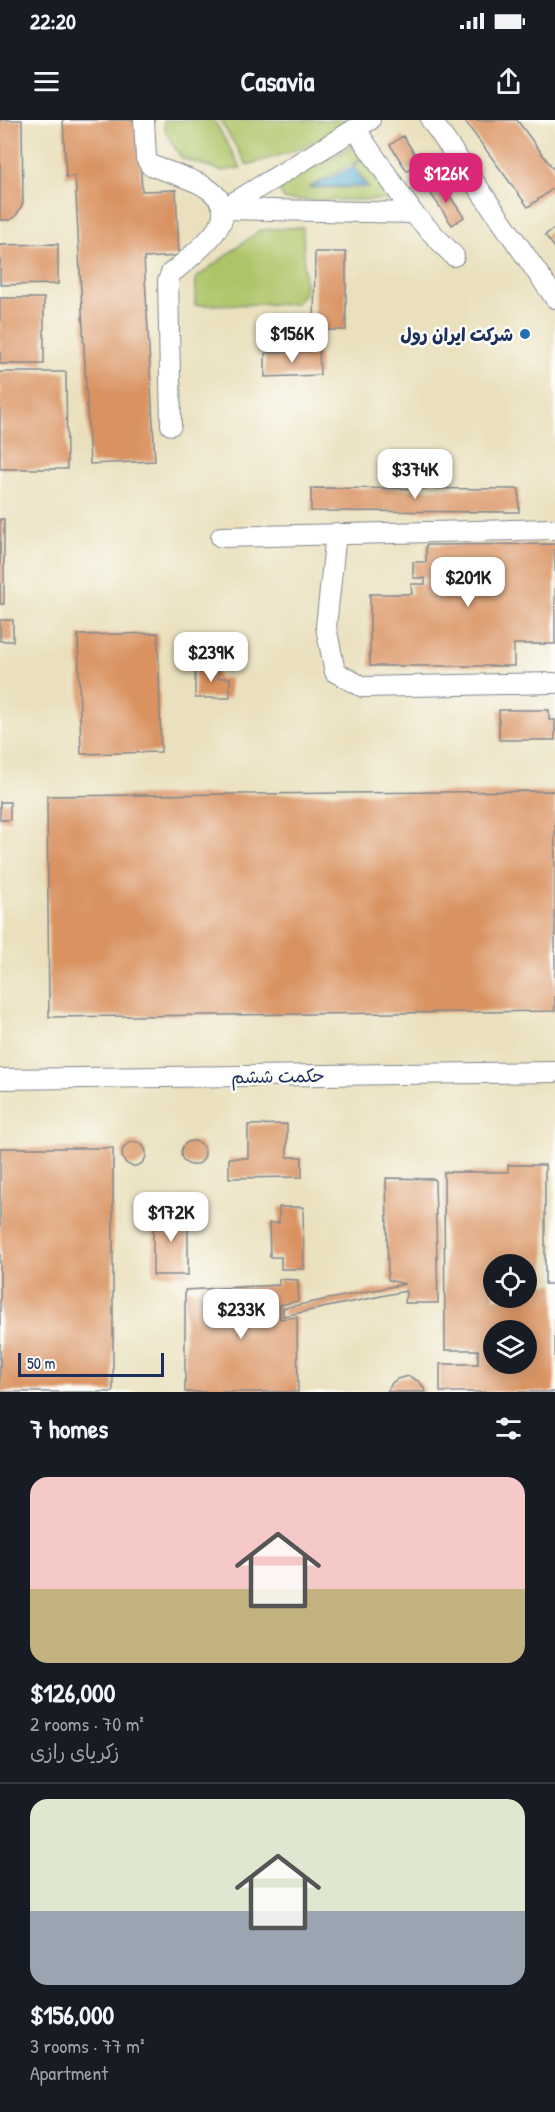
<!DOCTYPE html>
<meta charset="utf-8">
<style>
body{margin:0;font-family:"Patrick Hand","Playpen Sans Arabic",sans-serif;background:#20242c;color:#f1f3f6;height:100vh;display:flex;flex-direction:column;font-size:22px;white-space:nowrap}
*{box-sizing:border-box;margin:0}
p{font-size:20px;color:#9ea1a6}
.icon{flex:none;width:33px;height:33px;fill:none;stroke:currentColor;stroke-width:2;stroke-linecap:round;stroke-linejoin:round}
.map{position:relative;height:1272px;overflow:hidden}
.sheet{display:flex;flex-direction:column;background:#171b24;flex:1}
.sheet>*{flex:none}
.controls{position:absolute;left:483px;top:1134px;display:grid;gap:12px}
.controls a{display:grid;place-items:center;width:54px;height:54px;border-radius:50%;background:#171b24;box-shadow:0 3px 15px #0003;font-size:30px}
.scale{position:absolute;left:18px;bottom:15px;width:146px;box-sizing:border-box;padding-left:6px;border:3px solid #1b2f5e;border-top:0;font-size:16px;line-height:21px;white-space:nowrap;color:#1b2f5e;-webkit-text-stroke:4px #fdfcf7;paint-order:stroke}
.price{position:absolute;translate:-50% -51px;padding:0 14px;border-radius:12px;background:#fff;color:#222;font-size:20px;line-height:39px;filter:drop-shadow(0 2px 3px #0008)}
.price::after{content:'';position:absolute;left:50%;top:36px;width:18px;height:14px;margin-left:-9px;background:inherit;clip-path:polygon(0 0,100% 0,50% 100%)}
.price.active{background:#db2777;color:#fff}
ul{padding:0;list-style:none}
li{display:grid;align-content:center;gap:12px;height:318px;padding:0 30px}
li+li{border-top:2px solid #363941}
li span{display:grid;place-items:center;height:186px;border-radius:18px;color:#555}
li>.icon{margin-inline-start:auto}
span .icon{width:108px;height:108px;fill:#fffc;stroke-width:1}
li b{font-size:26px}
h2{display:flex;justify-content:space-between;align-items:center;height:72px;padding:0 30px;font-size:26px}
.status{display:flex;justify-content:space-between;align-items:center;height:42px;padding:0 30px;background:#171b24;direction:ltr}
.status svg{height:16px;fill:currentColor}
header{display:flex;justify-content:space-between;align-items:center;height:78px;padding:0 30px;background:#171b24;font-size:27px;font-weight:700}
.map>svg:first-child{display:block}
.green{fill:#aec468;stroke:#647a63;stroke-width:1.5}
.water{fill:#47a5c6;stroke:#316a92;stroke-width:1.5}
.building{fill:#d99261;fill-rule:evenodd}
.lines{fill:none;stroke-linecap:round;stroke-linejoin:round}
.minor-casing{stroke:#82888e;stroke-width:22}
.minor{stroke:#fff;stroke-width:20}
.poi-dot{fill:#1f6fb2;stroke:#fdfcf7;stroke-width:2}
.labels{text-anchor:middle;dominant-baseline:central;stroke-width:5;stroke-linejoin:round;paint-order:stroke}
.poi-label{font-size:18px;font-weight:bold;fill:#1b2f5e;stroke:#fdfcf7;text-anchor:end}
.street-label{font-size:18px;fill:#1b2f5e;stroke:#fdfcf7}
</style>
<div class="status"><b>22:20</b><svg viewBox="0 0 49 12"><path d="M0 12V9h3v3zM5 12V6h3v6zM10 12V3h3v9zM15 12V0h3v12zM26 1h20v11H26zM47 4h2v5h-2z"/></svg></div>
<header><svg class="icon" aria-label="menu" viewBox="0 0 24 24"><path d="M4 6h16M4 12h16M4 18h16"/></svg>Casavia<svg class="icon" aria-label="share" viewBox="0 0 24 24"><path d="M12 15V3M7 8l5-5 5 5M5 13v7h14v-7"/></svg></header>
<div class="map">
<svg width="555" height="1272" viewBox="0 0 555 1272">
<rect width="100%" height="100%" fill="#fdfcf7"/>
<filter id="ink" filterUnits="userSpaceOnUse"><feTurbulence type="fractalNoise" baseFrequency=".0167" numOctaves="2"/><feDisplacementMap in="SourceGraphic" scale="12" xChannelSelector="R" yChannelSelector="G"/><feConvolveMatrix kernelMatrix="1 2 1 2 8 2 1 2 1" color-interpolation-filters="sRGB"/></filter>
<filter id="wash" filterUnits="userSpaceOnUse"><feTurbulence type="fractalNoise" baseFrequency=".008" numOctaves="4" result="noise"/><feDisplacementMap in="SourceGraphic" scale="24" xChannelSelector="R" yChannelSelector="G"/><feGaussianBlur stdDeviation="1.35" result="paint"/><feColorMatrix in="noise" values="0 0 0 0 0 0 0 0 0 0 0 0 0 0 0 0 0 1.4 0 .05"/><feComposite in="paint" operator="in"/></filter>
<g filter="url(#wash)">
<rect width="100%" height="100%" fill="#eae0bd"/>
<path class="green" d="M164 0H214L241 48 222 51 182 38 171 22 164 7Z
M220 0H354C321 22 286 35 247 45Z
M360 23 366 36 308 68H369L354 44 369 37 392 77 387 80H285C278 71 280 66 286 58Z
M303 107 305 173 294 184 195 185 196 158 260 110Z"/>
<path class="water" d="M353 47 366 66 312 67Z"/>
<g id="blocks">
<path class="building" d="M0 0H22L23 83 16 96 10 100H0Z
M63 0H138L142 71 176 70 179 136 144 138 155 341 90 344 75 56 66 57Z
M464 0H517L555 51V67L528 87Z
M403 16 420 42 407 51 390 25Z
M441 63 464 97 452 105 429 71Z
M555 108V128L545 115Z
M58 124V164L0 165V125Z
M315 132H346V210H314Z
M0 178H44V244H0Z
M319 231 320 255 265 257V233Z
M0 252H66L67 349H0Z
M311 368 519 369V392L311 391Z
M0 399H4V484H0Z
M555 424V524H514V546H370V474H412L411 464H425V458H413V442H426V425Z
M0 500H13V521H0Z
M158 513 161 632 81 634 78 515Z
M195 545H219L218 558H230V578H195Z
M499 590H549V600H555V620H499Z
M555 671V891L49 897 47 676Z
M0 682H10V700H0Z
M287 1004V1037H302V1057L229 1058V1038H248V1005Z
M181 1033a12 12 0 1 1 24 0a12 12 0 1 1-24 0Z
M122 1034a12 12 0 1 1 24 0a12 12 0 1 1-24 0Z
M0 1028H113V1272H0Z
M508 1045H545V1164H555V1272H440V1244H478V1230H445L444 1052H508ZM494 1144H526V1178H494ZM494 1210H526V1244H494Z
M386 1058 435 1059 438 1183H405L406 1171 283 1196V1188L405 1164 388 1160Z
M279 1087H303L304 1149H281V1137H270L269 1103H279Z
M188 1091V1155H153V1092Z
M279 1159 298 1160V1181L280 1185V1199L297 1197 298 1272H185V1170L279 1165Z
M409 1256 420 1262 426 1272H387L392 1263 397 1259Z"/>
</g>
</g>
<g filter="url(#ink)">
<use href="#blocks" fill-opacity="0" stroke="#82888e" stroke-width="1.5"/>
<g class="lines">
<defs>
<path id="minor" d="M144 0 146 38 150 45C167 52 192 58 207 68 239 90 217 113 196 132 188 139 180 147 171 153L168 161 171 305
M431 0 555 178
M356 10 413 93 454 136
M223 89 413 93
M223 89 370 0
M336 413 326 507 335 552 363 567 555 563
M221 417 555 409
M0 959 555 952"/>
</defs>
<use href="#minor" class="minor-casing"/>
<use href="#minor" class="minor"/>
</g>
</g>
<circle class="poi-dot" cx="525" cy="214" r="6"/>
<g class="labels">
<g class="poi-label">
<text x="513" y="214">شرکت ایران رول</text>
</g>
<g class="street-label">
<text transform="translate(278 956) rotate(-1)">حکمت ششم</text>
</g>
</g>
</svg>
<div class="controls">
<a><svg class="icon" aria-label="locate" viewBox="0 0 24 24"><circle cx="12" cy="12" r="6"/><path d="M12 2v4M12 18v4M2 12h4M18 12h4"/></svg></a>
<a><svg class="icon" aria-label="layers" viewBox="0 0 24 24"><path d="M12 4l9 5-9 5-9-5zM3 14l9 5 9-5"/></svg></a>
</div>
<div class="scale">50 m</div>
<b class="price active" style="left:446px;top:84px">$126K</b>
<b class="price" style="left:292px;top:244px">$156K</b>
<b class="price" style="left:415px;top:380px">$374K</b>
<b class="price" style="left:468px;top:488px">$201K</b>
<b class="price" style="left:211px;top:563px">$239K</b>
<b class="price" style="left:171px;top:1123px">$172K</b>
<b class="price" style="left:241px;top:1220px">$233K</b>
</div>
<section class="sheet">
<h2>7 homes<svg class="icon" aria-label="filters" viewBox="0 0 24 24"><path d="M4 7h16M4 17h16"/><circle cx="9" cy="7" r="2"/><circle cx="15" cy="17" r="2"/></svg></h2>
<ul>
<li><span style="background:linear-gradient(#f6c9c9 60%,#c2b280 0)"><svg class="icon" aria-label="home" viewBox="0 0 24 24"><path d="M3 11l9-7 9 7M6 9v11h12V9"/></svg></span><div><b>$126,000</b><p>2 rooms · 70 m²</p><p>زکریای رازی</p></div></li>
<li><span style="background:linear-gradient(#dfe7d0 60%,#9aa5b1 0)"><svg class="icon" aria-label="home" viewBox="0 0 24 24"><path d="M3 11l9-7 9 7M6 9v11h12V9"/></svg></span><div><b>$156,000</b><p>3 rooms · 77 m²</p><p>Apartment</p></div></li>
</ul>
</section>
